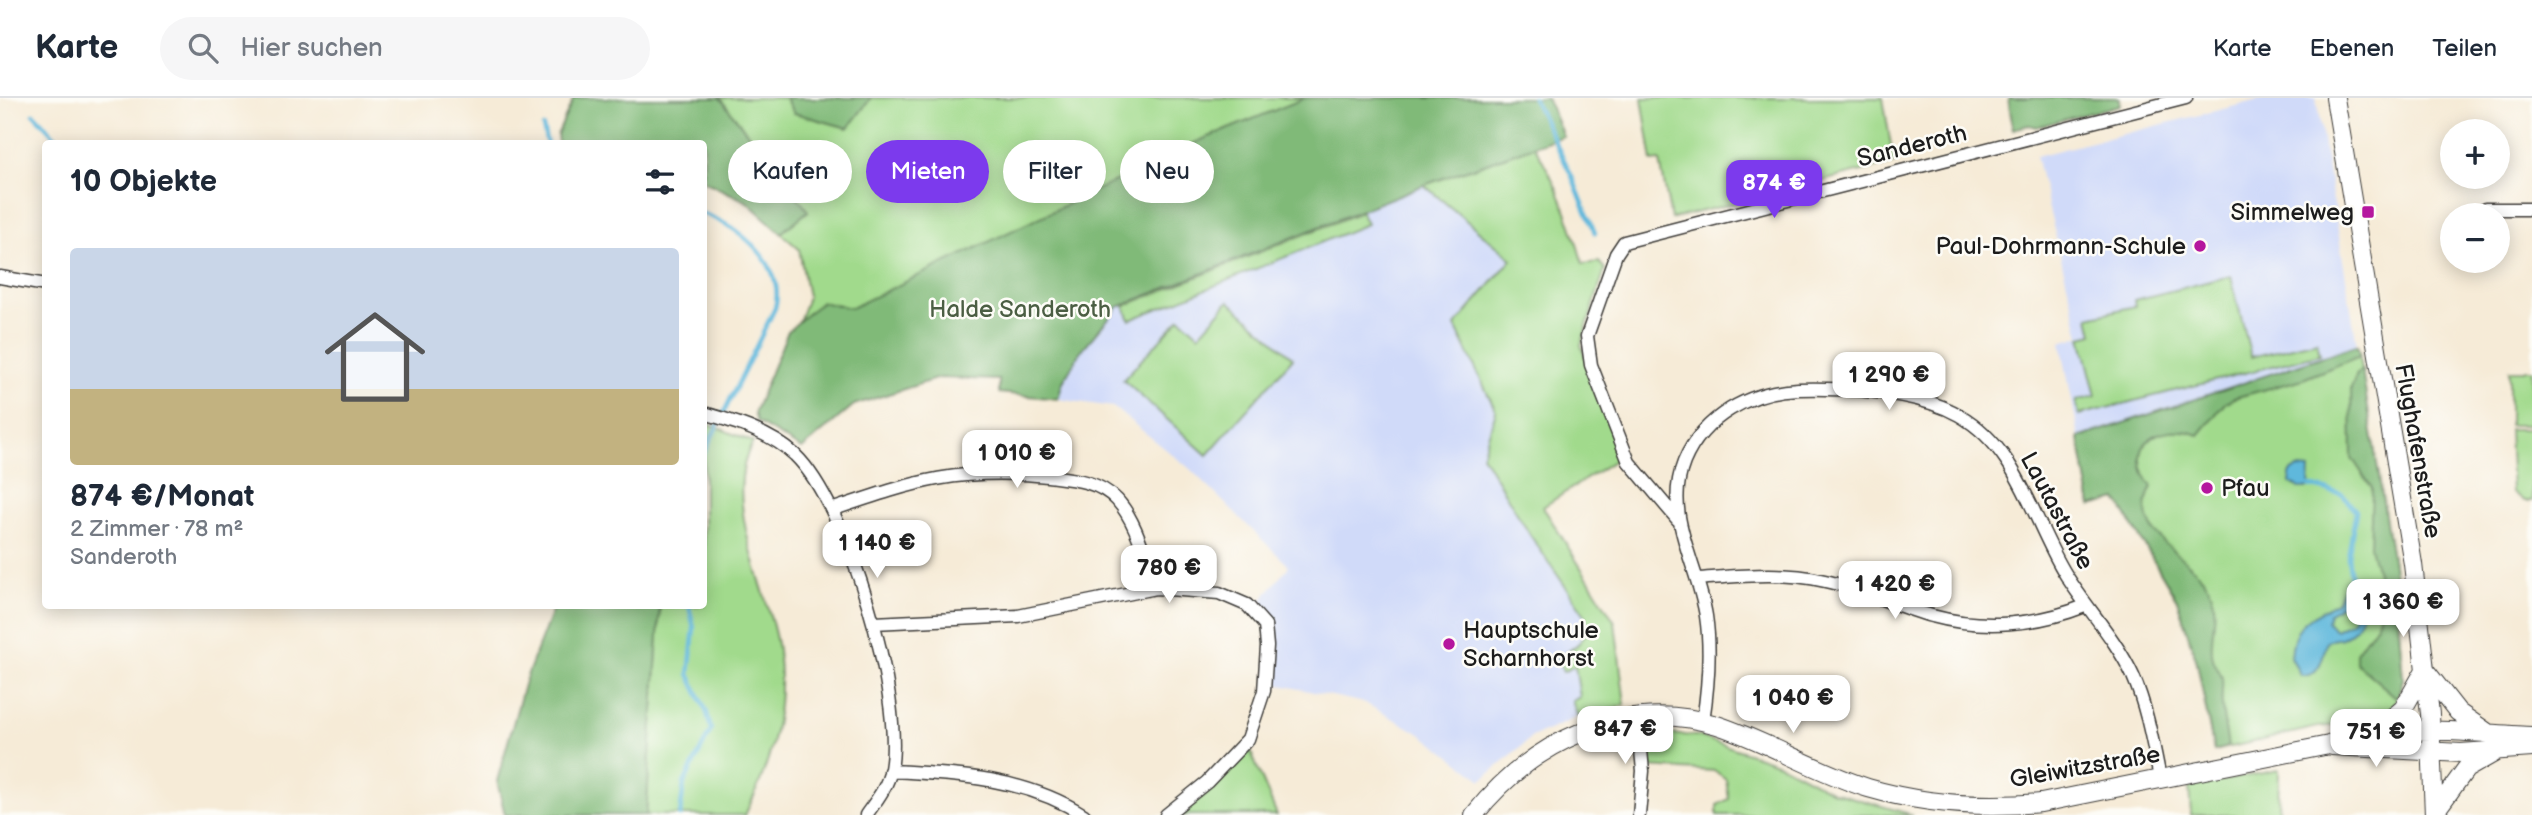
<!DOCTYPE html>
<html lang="de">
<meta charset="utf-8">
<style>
body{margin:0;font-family:"Balsamiq Sans",sans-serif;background:#f6f6f7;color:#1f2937;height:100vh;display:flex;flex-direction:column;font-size:26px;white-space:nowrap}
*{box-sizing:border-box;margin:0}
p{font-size:23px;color:#747a83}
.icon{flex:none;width:38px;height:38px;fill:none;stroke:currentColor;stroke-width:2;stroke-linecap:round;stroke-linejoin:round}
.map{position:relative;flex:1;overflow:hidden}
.panel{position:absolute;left:42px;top:42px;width:665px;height:469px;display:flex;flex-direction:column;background:#fff;border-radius:7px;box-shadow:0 4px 18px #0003}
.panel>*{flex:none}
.banner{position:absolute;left:728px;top:42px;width:665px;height:63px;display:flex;gap:14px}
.buttons{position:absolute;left:2440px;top:21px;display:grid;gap:14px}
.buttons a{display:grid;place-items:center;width:70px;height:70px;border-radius:50%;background:#fff;box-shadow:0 4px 18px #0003;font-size:35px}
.price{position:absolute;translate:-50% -60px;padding:0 16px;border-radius:14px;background:#fff;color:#222;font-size:23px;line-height:46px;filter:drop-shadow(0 2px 4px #0008)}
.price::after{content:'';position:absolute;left:50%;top:42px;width:21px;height:16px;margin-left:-10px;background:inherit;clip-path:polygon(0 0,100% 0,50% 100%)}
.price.current{background:#7c3aed;color:#fff}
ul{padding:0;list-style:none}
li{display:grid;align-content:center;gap:14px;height:371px;padding:0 28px}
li+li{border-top:2px solid #e0e1e3}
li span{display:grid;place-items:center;height:217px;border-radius:7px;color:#555}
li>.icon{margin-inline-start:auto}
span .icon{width:126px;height:126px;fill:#fffc;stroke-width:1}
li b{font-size:30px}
h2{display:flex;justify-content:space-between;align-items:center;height:84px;padding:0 28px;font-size:30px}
.chip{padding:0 24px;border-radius:32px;background:#fff;box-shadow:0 4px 18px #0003;font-size:24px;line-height:63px}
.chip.current{background:#7c3aed;color:#fff}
header{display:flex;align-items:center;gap:42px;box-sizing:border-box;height:98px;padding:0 35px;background:#fff;border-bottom:2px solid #e0e1e3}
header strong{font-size:33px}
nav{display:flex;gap:38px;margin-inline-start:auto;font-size:24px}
.search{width:490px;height:63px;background:#f6f6f7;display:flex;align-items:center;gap:18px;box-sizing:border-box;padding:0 24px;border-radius:38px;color:#747a83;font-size:26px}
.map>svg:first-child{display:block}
.built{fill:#d0daf9}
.green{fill:#a1da8c;stroke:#5e7b54;stroke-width:2}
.forest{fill:#80ba78;stroke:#4e6b4a;stroke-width:2}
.water{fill:#5fb8dc;stroke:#3e6a7c;stroke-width:2;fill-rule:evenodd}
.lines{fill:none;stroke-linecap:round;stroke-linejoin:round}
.stream{stroke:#5fb8dc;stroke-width:4.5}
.street-casing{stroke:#3d3b38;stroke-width:15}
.secondary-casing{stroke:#3d3b38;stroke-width:20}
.street{stroke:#fff;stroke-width:12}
.secondary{stroke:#fff;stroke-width:18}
.poi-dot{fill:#b5179e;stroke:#fdfcf7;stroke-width:2.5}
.labels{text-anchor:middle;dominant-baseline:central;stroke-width:5;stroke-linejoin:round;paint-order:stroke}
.street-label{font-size:24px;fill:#1c1c1c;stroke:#fdfcf7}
.poi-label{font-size:24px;fill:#1c1c1c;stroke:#fdfcf7;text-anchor:end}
.park-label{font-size:24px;fill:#4b5e43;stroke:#fdfcf7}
</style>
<header>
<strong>Karte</strong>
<div class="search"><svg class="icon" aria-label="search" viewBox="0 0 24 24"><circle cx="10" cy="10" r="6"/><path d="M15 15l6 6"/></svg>Hier suchen</div>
<nav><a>Karte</a><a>Ebenen</a><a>Teilen</a></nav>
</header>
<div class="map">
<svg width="2532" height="717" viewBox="0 0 2532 717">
<rect width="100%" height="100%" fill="#fdfcf7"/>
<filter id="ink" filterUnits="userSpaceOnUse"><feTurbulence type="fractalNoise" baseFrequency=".0143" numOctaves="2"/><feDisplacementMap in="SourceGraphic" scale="14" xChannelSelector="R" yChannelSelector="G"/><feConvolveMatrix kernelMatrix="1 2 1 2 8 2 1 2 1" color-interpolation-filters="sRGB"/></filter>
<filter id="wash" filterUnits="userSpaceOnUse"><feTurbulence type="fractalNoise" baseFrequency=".00686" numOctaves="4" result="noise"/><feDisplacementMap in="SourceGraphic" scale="28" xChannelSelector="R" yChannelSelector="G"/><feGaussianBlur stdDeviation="1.57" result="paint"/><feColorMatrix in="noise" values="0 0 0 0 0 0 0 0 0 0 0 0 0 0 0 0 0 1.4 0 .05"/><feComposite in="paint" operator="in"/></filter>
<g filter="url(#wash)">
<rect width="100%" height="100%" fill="#f6ebd7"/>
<path class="built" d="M2267 0H2316L2357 247 2079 340 2061 244 2080 238 2036 58Z
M1424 87 1513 161 1455 228 1496 313 1482 357 1530 437 1585 517 1588 526 1581 544 1571 552 1580 599 1572 603 1578 619 1532 639 1482 682 1424 638 1365 605 1276 586V537L1261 503 1289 468 1189 370 1113 309 1058 301 1063 284 1080 254 1117 209Z"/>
<path class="green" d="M720 0H785L794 15 848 30 871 0H1367L873 207 798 226 808 199 799 151 781 135 808 113Z
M1642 0H1883L1894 65 1671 121 1660 63 1652 64Z
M1534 48C1558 85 1571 125 1583 166L1599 164 1605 171 1581 247 1621 358 1543 409 1615 524 1625 607 1578 619 1572 603 1580 599 1575 568 1563 574 1557 560C1575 550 1591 541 1585 517L1530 437 1482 357 1496 313 1455 228 1512 161 1424 87Z
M1361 114 1367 126 1130 222 1124 208Z
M2231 178 2251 259 2317 243 2320 256 2079 317 2076 303 2096 298 2081 239 2093 236 2089 219 2135 208 2134 202Z
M1229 203 1293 260 1207 357 1123 282 1180 220 1199 237Z
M2357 247 2395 479 2403 581 2395 605 2379 619 2360 625 2318 629 2214 653 2197 564 2177 502 2117 401 2091 408 2079 340Z
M2509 272H2532V327H2509Z
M704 324 753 344C719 403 769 489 778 552 786 610 771 666 745 717H646L660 508H704Z
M2509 331H2532V403H2524L2512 394Z
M1648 635 1698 638 1780 666 1833 694 1913 717H1717V707L1729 701 1726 681 1715 673 1648 669Z
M1250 652 1277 717H1181Z
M2279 672 2278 717H2191L2189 689Z"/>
<path class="forest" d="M574 0H720L808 113 781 135 746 103 704 83V46L558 45 557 37Z
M785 0H871L848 30 794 15Z
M1305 0H1547L1563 38 1424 87 1118 209 1080 254 1063 284 1058 301 999 295V282L939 280 854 307 802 351 757 324 754 315 788 233 821 204 851 210 1201 42Z
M2008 0H2119L2120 7 2036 29 2029 27 2013 31Z
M2357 247 2360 258 2303 281 2234 300 2225 305 2199 337C2158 322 2122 348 2152 389 2126 437 2195 458 2210 492 2220 513 2210 534 2212 555 2212 565 2220 572 2222 580 2223 588 2221 598 2222 607 2223 621 2226 635 2228 649L2214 653 2197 564 2177 502 2117 401 2091 408 2079 340Z
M2362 272 2395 479 2403 581 2397 600 2356 565V555L2377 525 2384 502 2370 449 2372 390 2352 360 2351 290 2357 275Z
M554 508H660L646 717H505L497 683 525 583Z"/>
<path class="water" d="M2298 370 2310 371 2309 390H2299L2290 385V374Z
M2351 479 2359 480C2368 502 2367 528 2342 540 2340 541 2332 541 2327 543 2323 557 2321 579 2301 578L2291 559C2294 521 2310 521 2338 503L2345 484ZM2355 500 2361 508 2351 524 2336 532 2331 529 2327 524 2329 515Z"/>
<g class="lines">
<path class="stream" d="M1533 0 1571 76 1595 135
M34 16 62 46
M543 29 547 46
M704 116C741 130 786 167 775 210L704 355
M2309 388 2342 396 2356 413 2348 459 2351 479
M680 717 684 685 711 632 707 615 689 576 694 530 689 508"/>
</g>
</g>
<g filter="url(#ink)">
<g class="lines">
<defs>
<path id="street" d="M2485 111H2532
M0 179 46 187
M704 315C735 324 770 334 795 357 848 408 904 598 891 671 888 688 876 703 866 717
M834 411C917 383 959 369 1048 378 1073 381 1099 383 1117 402 1138 425 1145 462 1156 490
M1678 422 1629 364 1591 267 1587 238 1616 156 1624 144 2186 0
M1697 481C1740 478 1783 473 1825 483 1862 491 1896 508 1932 518 1983 532 2037 527 2085 508
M874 525 1018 518 1156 490 1219 495 1247 507 1265 527 1267 548 1264 593 1248 641 1207 684 1166 717
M1638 621 1643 673 1639 717
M1703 623C1708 590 1711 551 1706 518 1698 466 1663 417 1684 364 1703 318 1751 293 1798 291 1847 290 1916 293 1959 317 2019 351 2032 422 2066 477 2087 511 2116 541 2133 578 2147 610 2153 646 2160 680
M890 673C958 676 1026 680 1084 717"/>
<path id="secondary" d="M2335 0 2413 466 2430 616 2434 717
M2425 572 2458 614 2488 635
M2373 636 2403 611 2425 572
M2332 648 2461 655 2532 650
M2434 715 2466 671 2494 655
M1474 717C1531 645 1623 598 1717 627 1769 644 1816 674 1868 690 1926 707 1982 710 2041 705L2329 647C2377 622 2477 636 2532 638"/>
</defs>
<use href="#street" class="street-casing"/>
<use href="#secondary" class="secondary-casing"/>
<use href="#street" class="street"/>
<use href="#secondary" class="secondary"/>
</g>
</g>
<g class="poi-dot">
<rect x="2361" y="107" width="14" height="14" rx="3.5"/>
<circle cx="2200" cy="148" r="7"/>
<circle cx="2207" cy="390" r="7"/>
<circle cx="1449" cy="546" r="7"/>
</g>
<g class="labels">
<g class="street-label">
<text transform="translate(1912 48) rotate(-14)">Sanderoth</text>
<text transform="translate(2418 353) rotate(80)">Flughafenstraße</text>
<text transform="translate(2057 413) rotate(62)">Lautastraße</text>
<text transform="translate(2085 669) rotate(-10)">Gleiwitzstraße</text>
</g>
<g class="poi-label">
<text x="2354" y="114">Simmelweg</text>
<text x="2186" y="148">Paul-Dohrmann-Schule</text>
<text x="2221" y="390" text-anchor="start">Pfau</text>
<text x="1463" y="532" text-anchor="start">Hauptschule<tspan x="1463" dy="28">Scharnhorst</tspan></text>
</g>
<g class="park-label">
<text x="1020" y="211">Halde Sanderoth</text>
</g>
</g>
</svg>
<div class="buttons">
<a>+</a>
<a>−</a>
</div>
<b class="price current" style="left:1774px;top:122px">874 €</b>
<b class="price" style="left:1889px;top:314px">1 290 €</b>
<b class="price" style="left:1017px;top:392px">1 010 €</b>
<b class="price" style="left:877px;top:482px">1 140 €</b>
<b class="price" style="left:1169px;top:507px">780 €</b>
<b class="price" style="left:1895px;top:523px">1 420 €</b>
<b class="price" style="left:2403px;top:541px">1 360 €</b>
<b class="price" style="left:1793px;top:637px">1 040 €</b>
<b class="price" style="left:1625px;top:668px">847 €</b>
<b class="price" style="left:2376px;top:671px">751 €</b>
<div class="banner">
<a class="chip">Kaufen</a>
<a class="chip current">Mieten</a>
<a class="chip">Filter</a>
<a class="chip">Neu</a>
</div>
<section class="panel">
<h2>10 Objekte<svg class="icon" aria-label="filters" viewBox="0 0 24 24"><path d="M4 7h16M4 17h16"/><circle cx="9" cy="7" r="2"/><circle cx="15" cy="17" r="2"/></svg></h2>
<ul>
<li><span style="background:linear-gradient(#c9d6e8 65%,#c2b280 0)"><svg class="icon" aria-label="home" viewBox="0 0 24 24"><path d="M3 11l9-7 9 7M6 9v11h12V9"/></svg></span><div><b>874 €/Monat</b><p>2 Zimmer · 78 m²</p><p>Sanderoth</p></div></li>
</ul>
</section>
</div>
